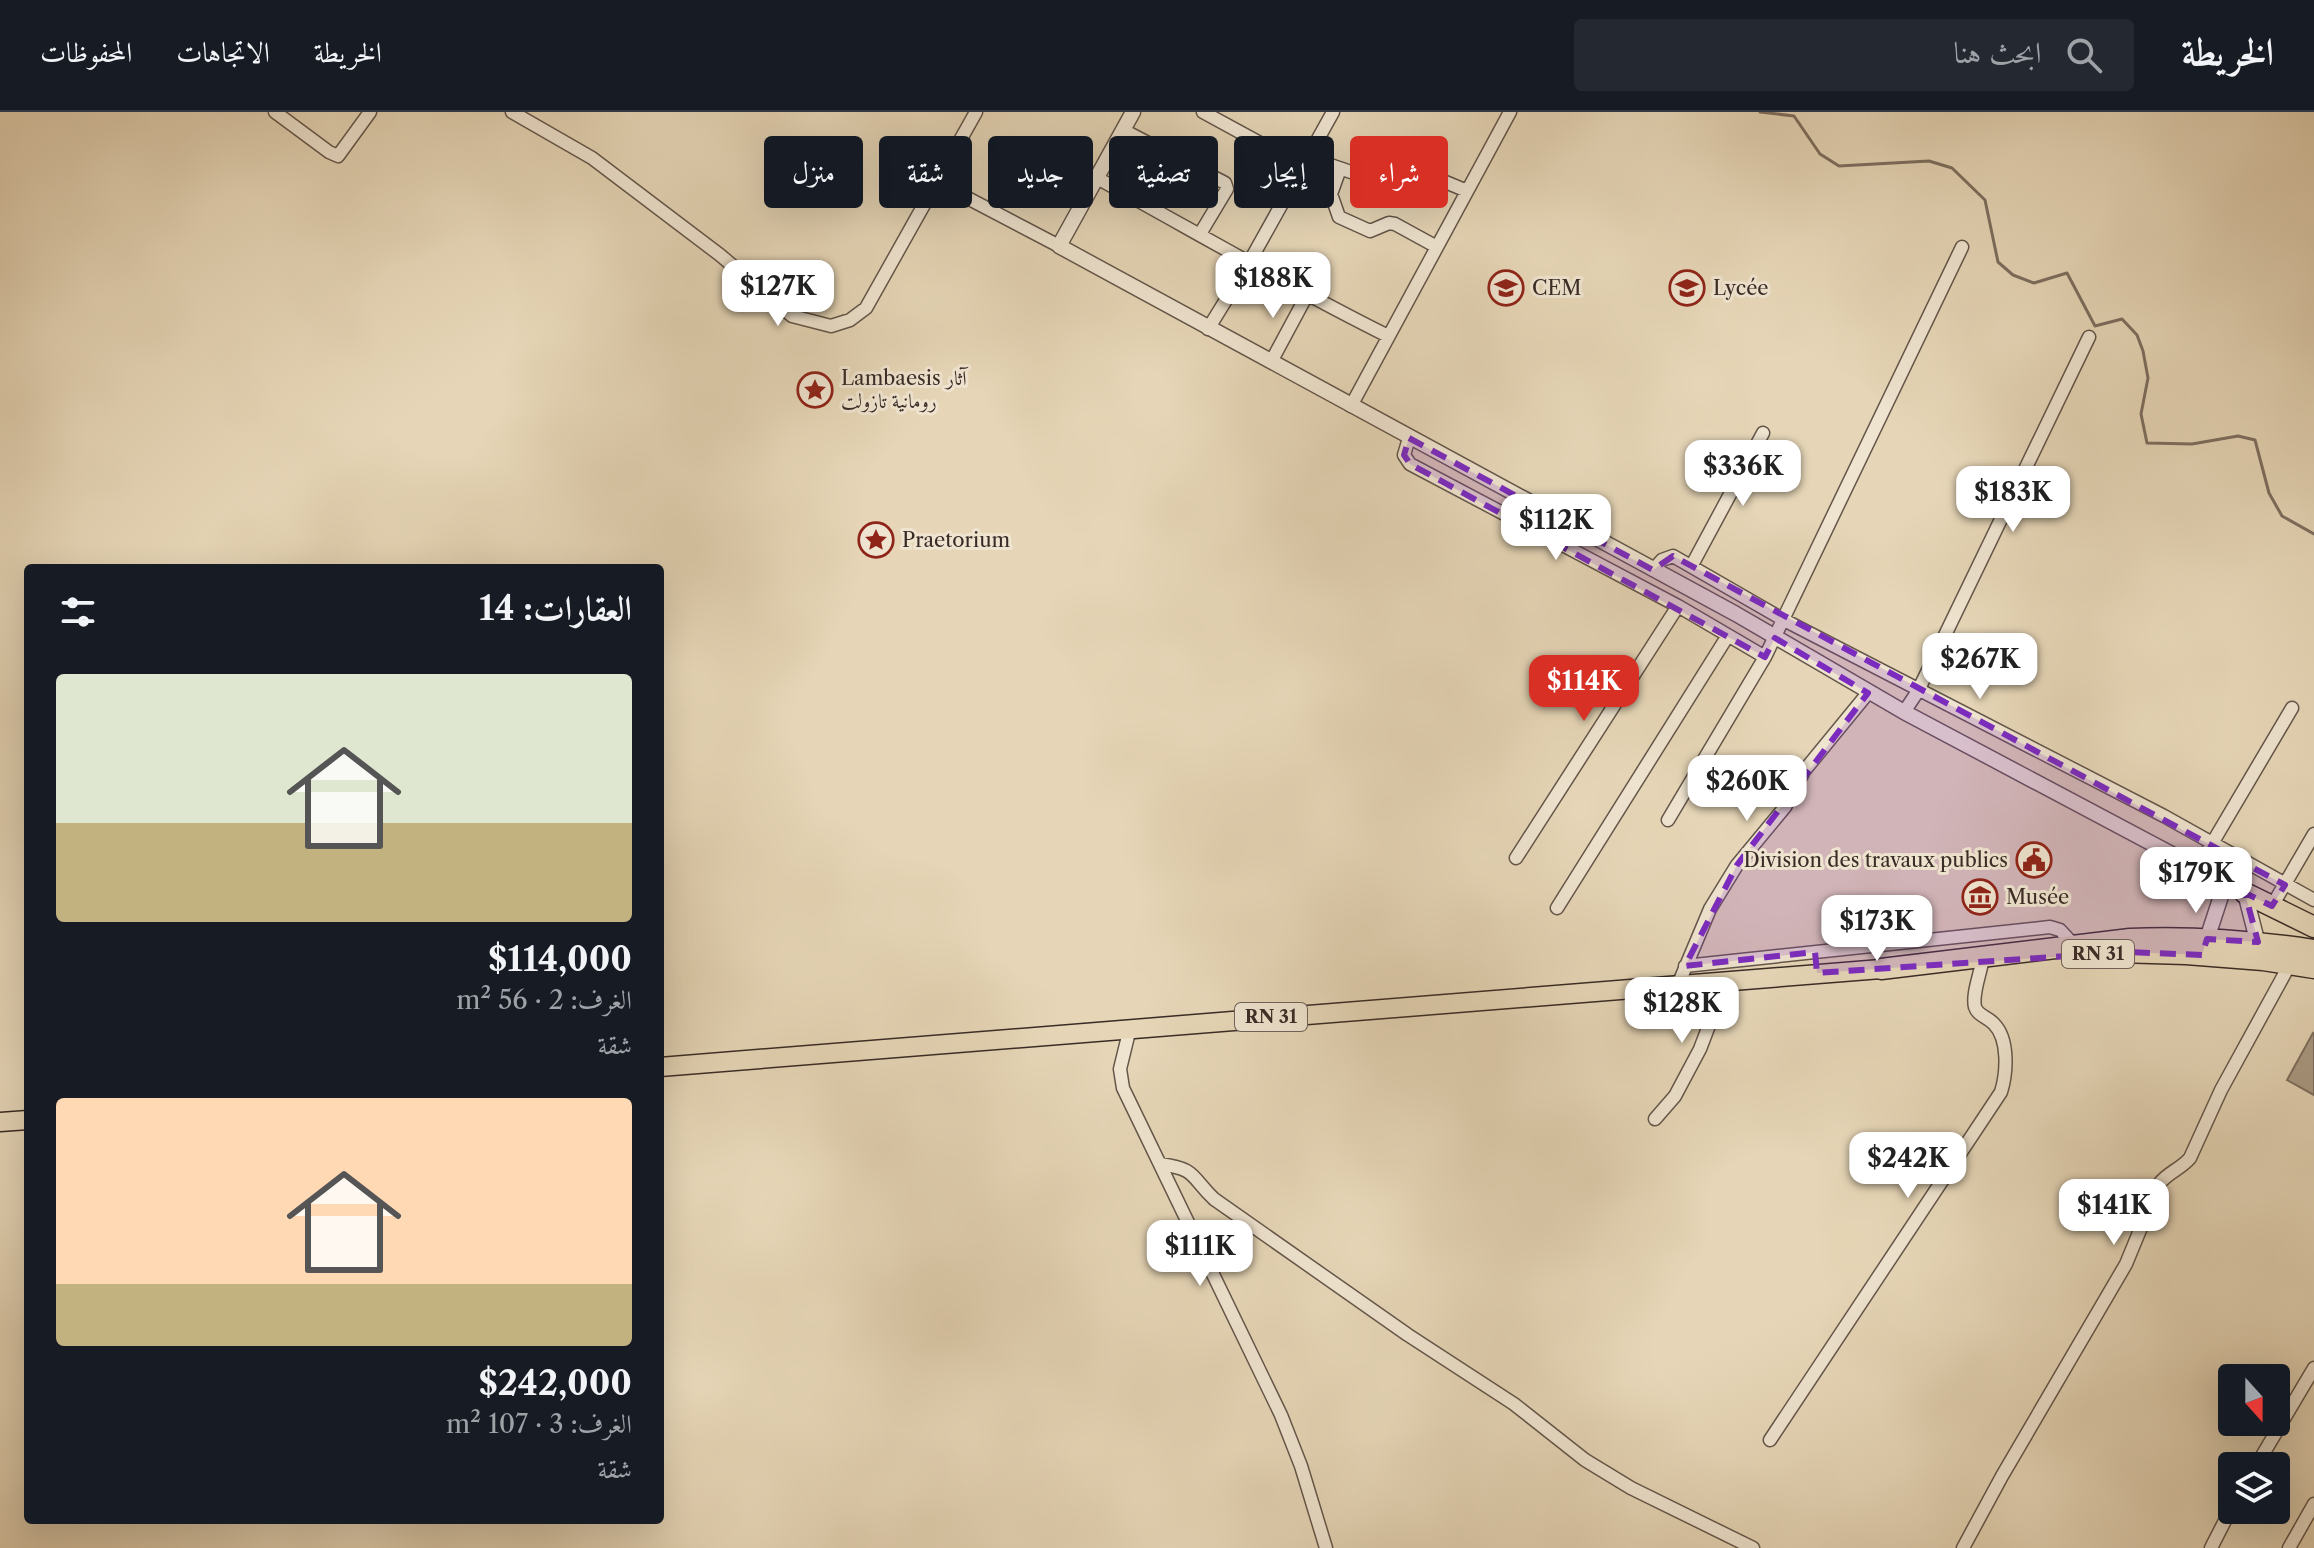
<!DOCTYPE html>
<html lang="ar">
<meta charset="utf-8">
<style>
body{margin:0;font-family:"Libre Caslon Text",Amiri,serif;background:#242831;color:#f1f3f6;direction:rtl;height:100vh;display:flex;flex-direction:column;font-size:30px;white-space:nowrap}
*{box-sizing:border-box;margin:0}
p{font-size:26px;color:#9ea1a6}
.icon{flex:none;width:44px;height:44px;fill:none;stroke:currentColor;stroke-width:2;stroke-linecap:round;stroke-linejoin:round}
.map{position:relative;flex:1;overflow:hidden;direction:ltr}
.sheet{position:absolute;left:24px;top:452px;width:640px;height:960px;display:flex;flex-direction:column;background:#171b24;border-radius:8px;box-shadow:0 8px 32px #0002;direction:rtl}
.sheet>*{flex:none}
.hud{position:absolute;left:688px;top:24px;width:760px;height:72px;direction:rtl;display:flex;gap:16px}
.needle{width:52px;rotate:159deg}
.tools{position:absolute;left:2218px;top:1252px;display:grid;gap:16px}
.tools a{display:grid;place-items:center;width:72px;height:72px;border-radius:8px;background:#171b24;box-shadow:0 8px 32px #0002;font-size:40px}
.price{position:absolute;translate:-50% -68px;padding:0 18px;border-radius:16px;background:#fff;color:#222;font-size:26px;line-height:52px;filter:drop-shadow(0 2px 4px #0008)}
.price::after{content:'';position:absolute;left:50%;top:48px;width:24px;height:18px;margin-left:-12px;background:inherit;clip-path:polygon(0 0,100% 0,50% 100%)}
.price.selected{background:#d93025;color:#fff}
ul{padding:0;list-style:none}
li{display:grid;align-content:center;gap:16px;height:424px;padding:0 32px}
li span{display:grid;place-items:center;height:248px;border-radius:8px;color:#555}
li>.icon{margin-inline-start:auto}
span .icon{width:144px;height:144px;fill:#fffc;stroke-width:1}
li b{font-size:34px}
h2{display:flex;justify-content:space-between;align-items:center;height:96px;padding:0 32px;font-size:34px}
.tag{padding:0 28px;border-radius:8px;background:#171b24;box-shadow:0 8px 32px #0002;font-size:28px;line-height:72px}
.tag.selected{background:#d93025;color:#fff}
header{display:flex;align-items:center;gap:48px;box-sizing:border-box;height:112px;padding:0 40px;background:#171b24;border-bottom:2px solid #363941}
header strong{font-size:38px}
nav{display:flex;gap:44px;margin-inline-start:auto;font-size:28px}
.search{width:560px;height:72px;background:#242831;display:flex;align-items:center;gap:20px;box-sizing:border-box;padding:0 28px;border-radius:8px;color:#9ea1a6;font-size:30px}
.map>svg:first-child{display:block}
.water{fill:#ab9c86;stroke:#7d6f60;stroke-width:2}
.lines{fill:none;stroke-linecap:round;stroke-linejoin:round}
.stream{stroke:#7d6f60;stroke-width:3}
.minor-casing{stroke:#64564a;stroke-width:15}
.tertiary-casing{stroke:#64564a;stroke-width:17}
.primary-casing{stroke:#392b26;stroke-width:21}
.trunk-casing{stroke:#392b26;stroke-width:23}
.minor{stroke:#efe4d0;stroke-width:12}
.tertiary{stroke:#efe4d0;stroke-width:14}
.primary{stroke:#e6d6b7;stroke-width:18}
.trunk{stroke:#e6d6b7;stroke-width:20}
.marked{fill:#7b2cbf;fill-opacity:0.2;stroke:#7b2cbf;stroke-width:6;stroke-dasharray:16 10;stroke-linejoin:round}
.labels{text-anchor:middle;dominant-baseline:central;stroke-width:6;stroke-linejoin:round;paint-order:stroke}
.shield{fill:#efe4d0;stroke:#706259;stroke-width:2}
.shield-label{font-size:18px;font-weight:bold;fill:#392b26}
.poi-label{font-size:20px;fill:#392b26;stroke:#efe4d0;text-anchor:start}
</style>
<header>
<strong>الخريطة</strong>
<div class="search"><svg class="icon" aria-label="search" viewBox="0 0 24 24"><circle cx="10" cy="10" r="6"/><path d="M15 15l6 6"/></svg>ابحث هنا</div>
<nav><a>الخريطة</a><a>الاتجاهات</a><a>المحفوظات</a></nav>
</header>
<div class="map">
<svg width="2314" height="1436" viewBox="0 0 2314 1436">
<rect width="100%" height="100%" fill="#e6d6b7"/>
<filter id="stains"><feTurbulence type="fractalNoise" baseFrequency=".0025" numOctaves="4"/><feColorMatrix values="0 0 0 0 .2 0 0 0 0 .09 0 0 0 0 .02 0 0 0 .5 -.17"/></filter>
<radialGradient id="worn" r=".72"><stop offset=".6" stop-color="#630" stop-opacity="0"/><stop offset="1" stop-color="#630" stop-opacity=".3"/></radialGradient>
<path class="water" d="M2313 921 2314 922V983L2287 968Z"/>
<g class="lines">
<path class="stream" d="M1760 0 1794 4 1820 42 1839 54 1929 49 1952 56 1985 88 1998 150 2013 163 2034 171 2067 161 2095 214 2122 207 2137 223 2143 239 2148 266 2141 302 2147 331 2192 332 2238 324 2255 328 2269 381 2282 404 2314 422"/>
<defs>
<path id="minor" d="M275 0 329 40 338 44 370 0
M512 0 592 46 720 143 792 204 831 214 850 208 866 196 976 0
M1203 0 1302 54
M1123 18 1225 71 1227 77 1200 122
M1307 45 1389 73 1396 71 1412 56 1467 79
M1340 57 1331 82 1339 105 1370 119 1389 111 1395 112 1437 135
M1097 66C1194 119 1289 175 1388 224
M937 70 1059 134
M1208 217 1250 149 1333 0
M1271 250 1307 183
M1351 294 1510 0
M1409 326 1404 343 1410 352 1678 494 1765 545
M1692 453 1763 321
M1653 458 1662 448 1673 444 1784 508 2164 704 2314 788
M1904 600 1918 579 2089 225
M1668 708 1765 545 1962 135
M1516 746 1678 494
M2197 757 2292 596
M2272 794 2314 722
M1557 796 1727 525
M1685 854 2050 815 2060 818 2074 833
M1678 873 1710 797 1737 753 1785 695 1804 659 1868 581
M1130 916 1120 957 1123 976 1281 1303 1301 1354 1326 1436
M1655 1007 1675 984 1700 937 1726 869
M1160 1052C1197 1057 1190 1064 1214 1087L1408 1223 1514 1292 1585 1348 1631 1376 1753 1436
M1770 1328 2001 980C2007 961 2009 927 1994 912 1988 905 1978 904 1975 895 1972 882 1980 863 1982 850
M2256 1354 2314 1256
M1963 1436 2002 1364 2126 1152 2159 1072C2168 1060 2181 1057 2190 1046L2221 978 2290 852
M2211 1436 2232 1395
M2289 1436 2314 1392"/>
<path id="tertiary" d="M1133 0 1059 134 1736 502 1904 600 2245 781 2259 836
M2204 836 2225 772"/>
<path id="primary" d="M660 955 1881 857
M0 1010 28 1008"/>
<path id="trunk" d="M2245 781 2314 815
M2117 840 2186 842 2263 848 2314 856
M1881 857 2130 827C2192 824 2253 829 2314 838"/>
</defs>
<use href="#minor" class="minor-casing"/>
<use href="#tertiary" class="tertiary-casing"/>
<use href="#primary" class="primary-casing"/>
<use href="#trunk" class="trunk-casing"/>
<use href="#minor" class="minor"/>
<use href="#tertiary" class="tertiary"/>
<use href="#primary" class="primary"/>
<use href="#trunk" class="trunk"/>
</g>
<path class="marked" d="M1409 326 1653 458 1673 444 2285 773 2272 794 2245 781 2258 830 2207 827 2202 843 2126 840 1817 861 1815 840 1685 854 1737 753 1868 581 1775 526 1765 545 1410 352 1404 343Z"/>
<defs>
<symbol id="school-ring" viewBox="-11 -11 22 22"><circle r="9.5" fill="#efe4d0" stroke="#8f2418" stroke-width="1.5"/><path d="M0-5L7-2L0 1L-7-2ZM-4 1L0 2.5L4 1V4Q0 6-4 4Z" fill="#8f2418"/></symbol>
<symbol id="sight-ring" viewBox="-11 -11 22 22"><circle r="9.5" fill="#efe4d0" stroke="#8f2418" stroke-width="1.5"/><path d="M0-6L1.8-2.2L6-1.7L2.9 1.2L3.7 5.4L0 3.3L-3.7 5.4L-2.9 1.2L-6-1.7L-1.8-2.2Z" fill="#8f2418"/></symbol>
<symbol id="civic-ring" viewBox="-11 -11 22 22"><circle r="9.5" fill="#efe4d0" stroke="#8f2418" stroke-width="1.5"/><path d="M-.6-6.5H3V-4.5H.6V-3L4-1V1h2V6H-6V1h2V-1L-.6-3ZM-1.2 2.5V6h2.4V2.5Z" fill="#8f2418"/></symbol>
<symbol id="museum-ring" viewBox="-11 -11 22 22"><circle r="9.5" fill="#efe4d0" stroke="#8f2418" stroke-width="1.5"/><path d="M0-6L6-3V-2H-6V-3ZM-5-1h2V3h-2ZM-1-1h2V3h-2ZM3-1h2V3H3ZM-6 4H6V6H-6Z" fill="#8f2418"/></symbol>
</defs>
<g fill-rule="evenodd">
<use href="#school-ring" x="1486" y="156" width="40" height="40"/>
<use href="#school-ring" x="1667" y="156" width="40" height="40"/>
<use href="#sight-ring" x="795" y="258" width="40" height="40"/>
<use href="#sight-ring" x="856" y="408" width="40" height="40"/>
<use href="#civic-ring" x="2014" y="728" width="40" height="40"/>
<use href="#museum-ring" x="1960" y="765" width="40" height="40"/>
</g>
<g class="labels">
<g class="shield">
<rect x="2062" y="828" width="72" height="28" rx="6"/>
<rect x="1235" y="891" width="72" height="28" rx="6"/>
</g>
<g class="shield-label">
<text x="2098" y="842">RN 31</text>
<text x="1271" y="905">RN 31</text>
</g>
<g class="poi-label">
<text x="1532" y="176">CEM</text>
<text x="1713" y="176">Lycée</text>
<text x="841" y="266">Lambaesis آثار<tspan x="841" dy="23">رومانية تازولت</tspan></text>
<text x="902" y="428">Praetorium</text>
<text x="2008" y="748" text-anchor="end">Division des travaux publics</text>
<text x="2006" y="785">Musée</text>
</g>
</g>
<rect width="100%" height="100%" filter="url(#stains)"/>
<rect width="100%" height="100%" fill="url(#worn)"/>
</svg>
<div class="tools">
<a><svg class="needle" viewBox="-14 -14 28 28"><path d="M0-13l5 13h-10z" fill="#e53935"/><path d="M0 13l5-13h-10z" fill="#9ea1a6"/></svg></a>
<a><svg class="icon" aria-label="layers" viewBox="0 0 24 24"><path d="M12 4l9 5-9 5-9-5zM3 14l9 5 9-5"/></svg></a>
</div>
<b class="price" style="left:1273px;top:208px">$188K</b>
<b class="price" style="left:778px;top:216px">$127K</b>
<b class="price" style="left:1743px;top:396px">$336K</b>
<b class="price" style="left:2013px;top:422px">$183K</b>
<b class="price" style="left:1556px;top:450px">$112K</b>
<b class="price" style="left:1980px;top:589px">$267K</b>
<b class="price selected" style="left:1584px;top:611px">$114K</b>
<b class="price" style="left:1747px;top:711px">$260K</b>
<b class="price" style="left:2196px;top:803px">$179K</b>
<b class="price" style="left:1877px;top:851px">$173K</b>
<b class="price" style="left:1682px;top:933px">$128K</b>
<b class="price" style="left:1908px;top:1088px">$242K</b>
<b class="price" style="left:2114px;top:1135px">$141K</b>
<b class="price" style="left:1200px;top:1176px">$111K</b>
<div class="hud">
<a class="tag selected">شراء</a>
<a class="tag">إيجار</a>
<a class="tag">تصفية</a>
<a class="tag">جديد</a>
<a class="tag">شقة</a>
<a class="tag">منزل</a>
</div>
<section class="sheet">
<h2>العقارات: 14<svg class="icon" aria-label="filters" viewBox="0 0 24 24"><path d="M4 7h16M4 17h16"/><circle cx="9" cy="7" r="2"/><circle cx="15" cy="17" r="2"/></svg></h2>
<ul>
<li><span style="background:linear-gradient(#dfe7d0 60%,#c2b280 0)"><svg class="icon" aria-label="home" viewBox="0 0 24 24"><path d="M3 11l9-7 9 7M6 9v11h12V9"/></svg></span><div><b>$114,000</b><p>الغرف: 2 · 56 m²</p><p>شقة</p></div></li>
<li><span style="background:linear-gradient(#ffd9b3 75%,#c2b280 0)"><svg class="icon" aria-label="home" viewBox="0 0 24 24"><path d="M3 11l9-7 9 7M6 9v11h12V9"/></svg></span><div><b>$242,000</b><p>الغرف: 3 · 107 m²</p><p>شقة</p></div></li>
</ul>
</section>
</div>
